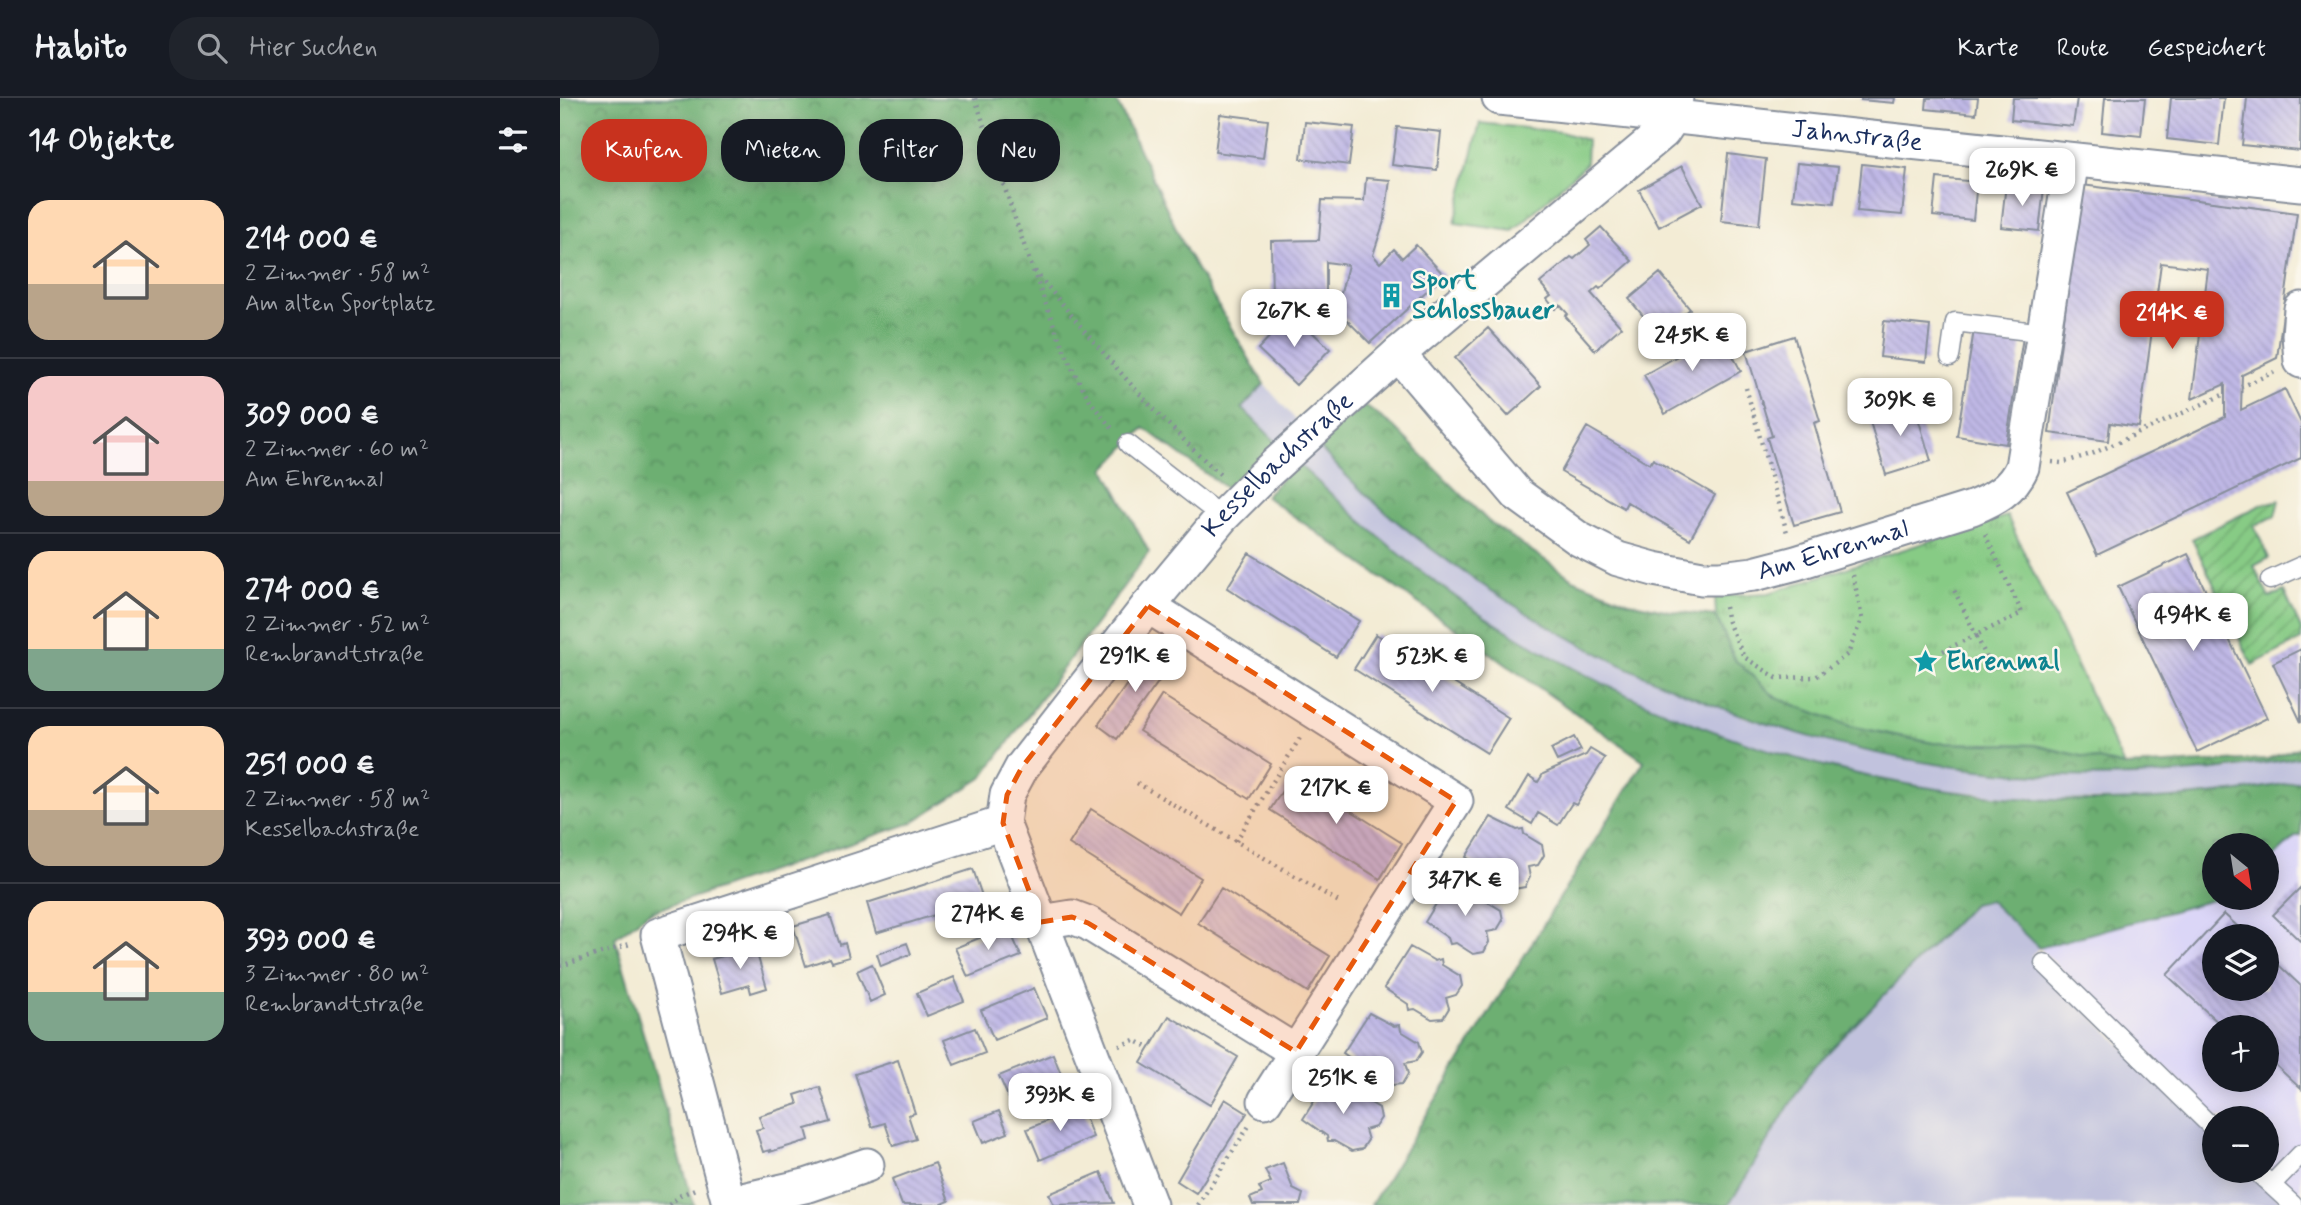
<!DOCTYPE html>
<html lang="de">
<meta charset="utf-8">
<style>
body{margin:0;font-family:Mynerve,sans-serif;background:#20242c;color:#f1f3f6;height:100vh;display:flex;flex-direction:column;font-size:26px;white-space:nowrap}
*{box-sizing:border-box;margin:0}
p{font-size:23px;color:#9ea1a6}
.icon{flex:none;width:38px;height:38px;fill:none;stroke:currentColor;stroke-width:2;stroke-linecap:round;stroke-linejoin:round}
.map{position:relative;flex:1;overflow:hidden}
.details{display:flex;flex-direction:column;background:#171b24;width:560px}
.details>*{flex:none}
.guide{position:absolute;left:21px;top:21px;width:665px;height:63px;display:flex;gap:14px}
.needle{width:46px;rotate:150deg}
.tools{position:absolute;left:1642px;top:735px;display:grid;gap:14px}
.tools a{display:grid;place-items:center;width:77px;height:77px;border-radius:50%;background:#171b24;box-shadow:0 4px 18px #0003;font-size:35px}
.price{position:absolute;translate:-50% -60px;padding:0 16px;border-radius:14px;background:#fff;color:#222;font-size:23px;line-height:46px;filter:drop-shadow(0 2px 4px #0008)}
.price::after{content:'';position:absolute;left:50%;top:42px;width:21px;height:16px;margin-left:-10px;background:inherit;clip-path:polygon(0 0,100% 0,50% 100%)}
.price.current{background:#c8321e;color:#fff}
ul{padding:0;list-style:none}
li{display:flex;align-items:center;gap:21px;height:175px;padding:0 28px}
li+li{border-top:2px solid #363941}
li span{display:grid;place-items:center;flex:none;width:196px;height:140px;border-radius:21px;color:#555}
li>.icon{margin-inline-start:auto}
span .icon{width:84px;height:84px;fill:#fffc;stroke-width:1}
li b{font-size:30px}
h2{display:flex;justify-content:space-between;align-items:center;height:84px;padding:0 28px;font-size:30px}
.pill{padding:0 24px;border-radius:28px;background:#171b24;box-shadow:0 4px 18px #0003;font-size:24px;line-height:63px}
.pill.current{background:#c8321e;color:#fff}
header{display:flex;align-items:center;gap:42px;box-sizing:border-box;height:98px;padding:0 35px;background:#171b24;border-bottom:2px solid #363941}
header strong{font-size:33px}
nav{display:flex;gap:38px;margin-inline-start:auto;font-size:24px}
.search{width:490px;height:63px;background:#20242c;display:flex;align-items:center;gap:18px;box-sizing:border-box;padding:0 24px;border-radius:28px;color:#9ea1a6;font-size:26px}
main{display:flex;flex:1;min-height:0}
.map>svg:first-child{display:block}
.built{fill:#dbd6f7;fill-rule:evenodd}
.industrial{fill:#c1c2dd}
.grass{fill:url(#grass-tufts);stroke:#517d72;stroke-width:2}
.forest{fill:url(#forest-crowns);stroke:#446f68;stroke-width:2}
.garden{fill:url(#garden-furrows);stroke:#517d72;stroke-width:2}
.building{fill:url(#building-back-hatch)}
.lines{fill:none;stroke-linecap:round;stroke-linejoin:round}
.lane-casing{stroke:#878e9a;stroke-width:21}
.street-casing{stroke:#878e9a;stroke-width:37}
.path{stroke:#878e9a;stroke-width:4.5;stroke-dasharray:2 5;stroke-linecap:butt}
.lane{stroke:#fff;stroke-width:18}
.street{stroke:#fff;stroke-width:33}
.marked{fill:#e8590c;fill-opacity:0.2;stroke:#e8590c;stroke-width:5;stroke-dasharray:14 9;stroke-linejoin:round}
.labels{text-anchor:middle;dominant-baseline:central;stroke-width:5;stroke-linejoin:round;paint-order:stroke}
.street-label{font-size:26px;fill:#1b2f5e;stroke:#fbf7ec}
.culture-label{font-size:26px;font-weight:bold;fill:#0d838f;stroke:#fbf7ec;text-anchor:start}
</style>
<header>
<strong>Habito</strong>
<div class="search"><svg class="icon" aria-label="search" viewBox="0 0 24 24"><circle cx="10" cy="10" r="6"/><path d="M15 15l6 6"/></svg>Hier suchen</div>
<nav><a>Karte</a><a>Route</a><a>Gespeichert</a></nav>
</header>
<main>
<section class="details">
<h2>14 Objekte<svg class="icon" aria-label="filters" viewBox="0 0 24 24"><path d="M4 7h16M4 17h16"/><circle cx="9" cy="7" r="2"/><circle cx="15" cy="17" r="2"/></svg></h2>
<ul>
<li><span style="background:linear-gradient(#ffd9b3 60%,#b9a48a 0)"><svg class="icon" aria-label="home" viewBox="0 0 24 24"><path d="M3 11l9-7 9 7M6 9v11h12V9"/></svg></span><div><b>214 000 €</b><p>2 Zimmer · 58 m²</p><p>Am alten Sportplatz</p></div></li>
<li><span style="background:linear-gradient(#f6c9c9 75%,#b9a48a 0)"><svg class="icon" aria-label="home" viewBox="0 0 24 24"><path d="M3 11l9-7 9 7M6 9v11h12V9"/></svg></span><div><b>309 000 €</b><p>2 Zimmer · 60 m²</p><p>Am Ehrenmal</p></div></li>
<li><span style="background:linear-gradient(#ffd9b3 70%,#7fa58c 0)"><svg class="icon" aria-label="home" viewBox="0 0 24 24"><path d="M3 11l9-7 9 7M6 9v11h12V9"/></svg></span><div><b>274 000 €</b><p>2 Zimmer · 52 m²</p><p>Rembrandtstraße</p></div></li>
<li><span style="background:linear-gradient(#ffd9b3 60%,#b9a48a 0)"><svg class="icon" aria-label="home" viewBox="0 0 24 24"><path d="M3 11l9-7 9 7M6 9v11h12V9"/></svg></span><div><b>251 000 €</b><p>2 Zimmer · 58 m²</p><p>Kesselbachstraße</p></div></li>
<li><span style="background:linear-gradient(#ffd9b3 65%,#7fa58c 0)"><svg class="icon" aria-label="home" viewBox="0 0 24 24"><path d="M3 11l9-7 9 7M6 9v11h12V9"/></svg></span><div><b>393 000 €</b><p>3 Zimmer · 80 m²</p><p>Rembrandtstraße</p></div></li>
</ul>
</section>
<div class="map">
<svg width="1741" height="1107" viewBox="0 0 1741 1107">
<defs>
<pattern id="grass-tufts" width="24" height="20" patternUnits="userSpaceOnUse" patternTransform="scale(1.75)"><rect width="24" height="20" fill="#87cb85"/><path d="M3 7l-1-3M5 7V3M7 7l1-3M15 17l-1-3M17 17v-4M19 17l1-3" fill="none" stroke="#6ea570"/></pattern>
<pattern id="forest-crowns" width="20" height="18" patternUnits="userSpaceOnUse" patternTransform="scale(1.75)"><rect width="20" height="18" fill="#6daf72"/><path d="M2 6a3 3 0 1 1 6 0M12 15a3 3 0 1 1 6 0" fill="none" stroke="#598f61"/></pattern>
<pattern id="garden-furrows" width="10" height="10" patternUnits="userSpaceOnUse" patternTransform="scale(1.75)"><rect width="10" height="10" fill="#87cb85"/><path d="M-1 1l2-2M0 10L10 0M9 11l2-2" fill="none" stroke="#6ea570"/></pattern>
<pattern id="building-back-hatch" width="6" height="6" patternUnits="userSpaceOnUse" patternTransform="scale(1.75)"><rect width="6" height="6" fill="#bfb8e5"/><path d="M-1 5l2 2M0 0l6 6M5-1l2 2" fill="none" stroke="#a49ec7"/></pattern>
</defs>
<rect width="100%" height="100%" fill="#fbf7ec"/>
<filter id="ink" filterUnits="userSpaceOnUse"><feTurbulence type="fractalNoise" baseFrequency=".0143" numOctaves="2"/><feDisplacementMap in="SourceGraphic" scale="14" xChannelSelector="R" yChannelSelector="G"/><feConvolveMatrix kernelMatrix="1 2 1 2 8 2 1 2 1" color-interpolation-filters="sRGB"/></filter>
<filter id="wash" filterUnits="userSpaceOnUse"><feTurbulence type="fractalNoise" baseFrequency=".00686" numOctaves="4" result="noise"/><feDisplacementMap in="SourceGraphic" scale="28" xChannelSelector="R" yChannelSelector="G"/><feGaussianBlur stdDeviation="1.57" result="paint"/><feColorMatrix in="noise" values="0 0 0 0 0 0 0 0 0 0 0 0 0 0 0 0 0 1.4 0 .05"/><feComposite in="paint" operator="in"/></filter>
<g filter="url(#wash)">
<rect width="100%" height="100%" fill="#f3ecd5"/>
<path class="built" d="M1736 737 1741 738V1099L1706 1066V1020H1658L1479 850 1660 800H1706V766ZM1654 838H1706V891H1654ZM1654 929H1706V982H1654Z"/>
<path class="industrial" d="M704 286 773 364 1183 619 1279 647 1376 667 1476 677 1575 678 1674 671 1741 659V683L1677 694 1576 702 1474 701 1373 690 1273 671 1176 642 1081 605 990 559 904 505 824 444 737 365 682 310Z
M1429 802 1479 850 1471 858 1654 1038V1073H1690L1725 1107H1169L1250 973 1413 806Z"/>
<path class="grass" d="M920 25 1001 34 1027 42 1026 66 953 133 895 125Z
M1447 418 1564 668 1474 647 1373 645 1290 628 1216 600 1175 562 1156 518 1155 498 1209 495Z"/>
<path class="forest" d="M0 0H555L629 158 704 286 682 310 717 345 667 391 584 330 545 371 589 454 422 680 351 725 88 815 55 840 134 1107H0Z
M805 308 833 328 928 423 1013 481 1069 504 1110 513 1156 518 1175 562 1216 600 1290 628 1373 645 1474 647 1564 668 1707 661 1741 649V659C1686 669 1631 676 1575 678 1357 686 1141 624 957 509 886 465 816 413 761 351L773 332Z
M737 365C791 414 845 465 906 506 1102 638 1340 712 1577 702 1632 700 1687 693 1741 683V738H1736L1706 766V747H1654V800H1660L1479 850 1429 802 1413 806 1250 973 1169 1107H811L1084 663 705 398Z"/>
<path class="garden" d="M1719 402 1715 418 1694 428 1709 460 1694 468 1709 500 1724 493 1741 531V542L1692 567 1632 441 1703 406Z"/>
<g id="blocks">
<path class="building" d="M1301 0H1335L1334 5 1301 2Z
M1367 0H1418L1416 16 1366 11Z
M1453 0H1517L1513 28 1451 22Z
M1545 0H1585L1581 38 1542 34Z
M1611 0H1664L1659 47 1607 41Z
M1687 0H1741L1740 53 1682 47Z
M660 16 708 22 703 60 655 54Z
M745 24 794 29 789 67 741 61Z
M837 29 881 34 877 72 832 67Z
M1168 56 1206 61 1199 127 1161 123Z
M1237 65 1278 69 1274 105 1233 101Z
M1302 66 1347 71 1342 117 1297 113Z
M1122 68 1142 106 1099 129 1079 92Z
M806 80 830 82 825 120 813 157 820 165 834 151 842 160 856 147 884 177 810 245 787 222 775 218 788 167 766 164V202L712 203 711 143 759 142 762 102 804 103Z
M1377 80 1417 84 1413 122 1373 118Z
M1446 86 1484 90 1479 133 1441 129Z
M1522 87 1737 115 1717 260 1682 277 1681 312 1725 291 1741 325V360L1537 457 1507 394 1665 319V286L1632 301 1648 171 1601 165 1579 329 1550 325 1548 343 1489 335Z
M1041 129 1072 163 1040 191 1038 189 1031 195 1061 229 1035 252 1005 218 1008 216 1000 207 995 211 987 201 991 198 980 185 1011 159 1014 161 1030 147 1026 142Z
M1100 175 1130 211 1099 237 1069 201Z
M732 215 770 251 736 287 698 251Z
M1324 223 1370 228 1366 264 1320 259Z
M928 230 981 288 948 318 895 260Z
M1414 232 1463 239 1446 346 1397 338Z
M1160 234 1181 273 1105 316 1084 277Z
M1234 238 1260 323 1254 325 1280 414 1234 427 1207 340 1212 338 1186 253Z
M1353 303 1371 363 1326 377 1308 317Z
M1027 329 1090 366 1093 361 1155 397 1130 441 1067 404 1064 410 1001 374Z
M689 455 799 523 776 559 667 490Z
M1628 456 1707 620 1637 654 1558 489Z
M816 536 949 620 927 655 794 571Z
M592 551 612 565 557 641 538 627Z
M1741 551V624L1713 565Z
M602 597 711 666 689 701 579 633Z
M1014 639 1021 652 997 663 991 651Z
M1030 651 1045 660 1016 707 1012 705 998 727 978 715 972 726 949 712 969 678 978 684 983 676 1026 657Z
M733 676 842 745 820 781 710 712Z
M531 711 641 780 619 815 509 746Z
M931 719 957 732 963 731 964 736 982 747 984 757 978 767 968 769 970 779 965 789 954 791 937 780 931 781 929 775 906 759Z
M413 771 425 807 429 806 433 820 395 832 392 823 382 826 378 816 316 835 307 805Z
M890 783 916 797 921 796 923 801 941 812 943 822 937 832 927 834 929 844 924 854 913 856 896 845 890 846 888 840 865 824Z
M1741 789V844L1713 817Z
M661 790 770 858 748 894 638 825Z
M1664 816 1688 838H1654V891H1706V855L1741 888V991L1706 958V929H1675L1674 927 1663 929 1607 877Z
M270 817 280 847 285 845 289 859 272 864 270 860 246 868 233 828Z
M448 828 461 858 408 879 395 850Z
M347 845 351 856 321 868 317 856Z
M195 849 207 890 191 895 189 887 162 895 152 861Z
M850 849 875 863 881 861 882 867 900 878 902 888 896 897 886 900 889 910 883 920 872 921 855 911 849 912 848 906 824 890Z
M312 866 325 897 310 904 297 873Z
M394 879 404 903 367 918 357 895Z
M474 890 487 920 434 942 421 912Z
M809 915 834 928 840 927 841 933 859 944 862 954 856 963 845 965 848 976 842 986 832 987 814 977 809 978 807 972 783 955Z
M609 918 678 959 650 1007 581 965Z
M415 930 425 955 394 967 384 942Z
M493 956 505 986 452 1008 439 978Z
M338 962 355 1015 348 1017 356 1041 333 1048 325 1025 312 1029 295 976Z
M768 981 794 995 800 993 801 999 819 1010 821 1020 815 1029 805 1032 808 1042 802 1051 792 1053 774 1043H768L767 1038 743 1021Z
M260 989 271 1024 246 1031 249 1042 210 1054V1052L203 1054 196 1032 203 1030 199 1018 238 1006 235 997Z
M665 1001 687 1015 636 1095 617 1083Z
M521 1009 533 1039 480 1062 467 1031Z
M439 1013 448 1035 423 1045 414 1023Z
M375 1065 389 1103 380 1107H342L332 1081Z
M723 1065 733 1091 743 1096 740 1107H693L690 1100 702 1095 699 1089 711 1084 705 1072Z
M541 1074 554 1105 494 1107 489 1096Z"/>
</g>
</g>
<g filter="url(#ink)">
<use href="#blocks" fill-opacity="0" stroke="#878e9a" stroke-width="2"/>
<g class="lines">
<defs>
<path id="lane" d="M1390 259 1395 224 1484 235
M568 346 662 419
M1710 482 1741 468
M1484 865 1654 1031
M1696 1073 1733 1107
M1711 1087 1741 1056"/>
<g id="street">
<path id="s1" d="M939 0 1741 86"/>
<path d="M1741 211 1739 237 1741 263"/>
<path id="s2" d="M838 256 957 396 1019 441 1058 461 1094 471 1142 480H1160L1194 476 1236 465 1412 410C1434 401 1452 392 1462 369L1512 62"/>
<path d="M588 508 896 703 705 1003"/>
<path d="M481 824 512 819 528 825 736 954"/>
<path d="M307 1067 249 1087 169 1105 98 837 443 725"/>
<path id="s3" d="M590 1107 443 725 447 697 462 669 588 508 662 419 705 376 838 256 1103 34 1113 19 1116 0"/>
</g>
</defs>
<use href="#lane" class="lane-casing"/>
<use href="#street" class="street-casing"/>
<path class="path" d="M415 0C438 68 459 137 485 204 502 248 519 296 553 331
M475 173C534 245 593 316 662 378
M1681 289 1714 274
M1186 290 1228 438
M1492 364 1502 365 1534 355 1665 296
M1425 436 1462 515 1416 537 1433 573
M1165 509 1168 524 1184 559 1217 580 1256 579 1288 556 1302 520 1293 477
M1383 553 1416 537 1393 490
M577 685 779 804
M676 743 740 640
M0 868 70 846
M559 948 574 942 590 950
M109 1107 119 1098 135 1091
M638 1107 689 1028"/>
<use href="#lane" class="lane"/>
<use href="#street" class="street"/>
</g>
</g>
<path class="marked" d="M588 508 896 703 736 954 528 825 512 819 481 824 443 725 447 697 462 669Z"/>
<defs>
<symbol id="building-bare" viewBox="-9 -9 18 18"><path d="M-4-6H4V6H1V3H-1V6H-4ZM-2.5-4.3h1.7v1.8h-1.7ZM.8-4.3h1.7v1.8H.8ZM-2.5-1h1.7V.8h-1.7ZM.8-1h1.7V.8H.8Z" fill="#0f9aa8" stroke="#fbf7ec" stroke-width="2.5" paint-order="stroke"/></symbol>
<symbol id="sight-bare" viewBox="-9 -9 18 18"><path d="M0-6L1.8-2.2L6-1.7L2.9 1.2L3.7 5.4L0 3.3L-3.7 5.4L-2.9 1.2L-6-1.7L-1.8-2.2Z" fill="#0f9aa8" stroke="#fbf7ec" stroke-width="2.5" paint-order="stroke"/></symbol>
</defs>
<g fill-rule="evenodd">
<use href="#building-bare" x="814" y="180" width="35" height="35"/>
<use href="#sight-bare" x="1348" y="546" width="35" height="35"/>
</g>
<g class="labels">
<g class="street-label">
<text stroke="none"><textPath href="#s1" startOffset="360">Jahnstraße</textPath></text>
<text stroke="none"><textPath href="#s3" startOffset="866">Kesselbachstraße</textPath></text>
<text stroke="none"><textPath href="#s2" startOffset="525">Am Ehrenmal</textPath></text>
</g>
<g class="culture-label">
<text x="852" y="183">Sport<tspan x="852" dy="30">Schlossbauer</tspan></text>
<text x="1386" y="564">Ehrenmal</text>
</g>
</g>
</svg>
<div class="tools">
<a><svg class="needle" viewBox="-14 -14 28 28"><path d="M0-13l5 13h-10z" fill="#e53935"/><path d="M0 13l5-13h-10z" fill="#9ea1a6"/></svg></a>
<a><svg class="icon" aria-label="layers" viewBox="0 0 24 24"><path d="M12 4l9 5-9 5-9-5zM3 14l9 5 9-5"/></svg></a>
<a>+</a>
<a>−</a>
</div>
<b class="price" style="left:1462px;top:110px">269K €</b>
<b class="price" style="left:734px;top:251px">267K €</b>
<b class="price current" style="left:1612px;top:253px">214K €</b>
<b class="price" style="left:1132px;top:275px">245K €</b>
<b class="price" style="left:1340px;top:340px">309K €</b>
<b class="price" style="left:1633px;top:555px">494K €</b>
<b class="price" style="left:575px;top:596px">291K €</b>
<b class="price" style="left:872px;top:596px">523K €</b>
<b class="price" style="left:776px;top:728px">217K €</b>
<b class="price" style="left:905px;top:820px">347K €</b>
<b class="price" style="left:428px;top:854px">274K €</b>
<b class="price" style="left:180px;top:873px">294K €</b>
<b class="price" style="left:783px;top:1018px">251K €</b>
<b class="price" style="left:500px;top:1035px">393K €</b>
<div class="guide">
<a class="pill current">Kaufen</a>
<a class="pill">Mieten</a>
<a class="pill">Filter</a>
<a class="pill">Neu</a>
</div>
</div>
</main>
